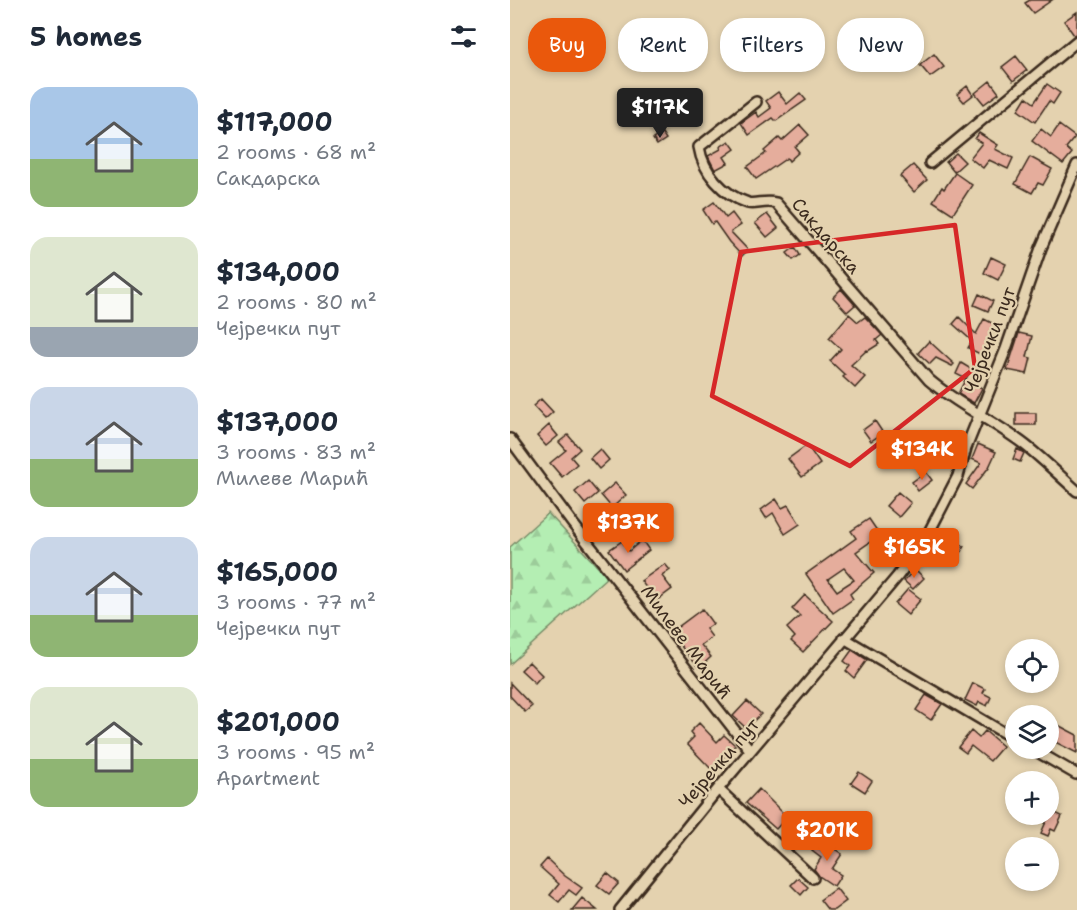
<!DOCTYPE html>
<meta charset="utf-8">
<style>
body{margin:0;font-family:"Shantell Sans",sans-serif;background:#f6f6f7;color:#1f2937;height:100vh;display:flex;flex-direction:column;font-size:22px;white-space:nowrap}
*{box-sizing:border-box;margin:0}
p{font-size:20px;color:#747a83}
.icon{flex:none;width:33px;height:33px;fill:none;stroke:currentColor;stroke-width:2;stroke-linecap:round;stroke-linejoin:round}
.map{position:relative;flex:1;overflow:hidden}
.details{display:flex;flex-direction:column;background:#fff;width:510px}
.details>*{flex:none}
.banner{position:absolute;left:18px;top:18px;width:459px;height:54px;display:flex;gap:12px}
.fabs{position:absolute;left:495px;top:639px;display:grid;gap:12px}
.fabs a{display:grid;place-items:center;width:54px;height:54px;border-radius:50%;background:#fff;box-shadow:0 3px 9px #0003;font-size:30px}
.price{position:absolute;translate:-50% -51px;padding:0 14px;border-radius:6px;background:#ea580c;color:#fff;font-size:20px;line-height:39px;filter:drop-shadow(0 2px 3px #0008)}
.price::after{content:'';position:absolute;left:50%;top:36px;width:18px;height:14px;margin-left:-9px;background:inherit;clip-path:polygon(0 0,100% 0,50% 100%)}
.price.selected{background:#222;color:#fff}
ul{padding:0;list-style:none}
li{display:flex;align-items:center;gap:18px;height:150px;padding:0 30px}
li span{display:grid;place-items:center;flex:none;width:168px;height:120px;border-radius:18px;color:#555}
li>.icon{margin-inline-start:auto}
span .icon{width:72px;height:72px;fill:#fffc;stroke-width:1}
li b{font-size:26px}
h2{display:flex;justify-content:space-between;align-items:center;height:72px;padding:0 30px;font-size:26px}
.pill{padding:0 21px;border-radius:24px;background:#fff;box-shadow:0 3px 9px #0003;font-size:21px;line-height:54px}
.pill.selected{background:#ea580c;color:#fff}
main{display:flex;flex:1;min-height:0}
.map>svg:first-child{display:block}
.forest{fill:url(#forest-firs);stroke:#788c68;stroke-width:1.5}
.building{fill:#e5ad9c;stroke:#3b2a1e;stroke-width:1.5;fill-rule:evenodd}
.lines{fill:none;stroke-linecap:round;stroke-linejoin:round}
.street-casing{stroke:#3b2a1e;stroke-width:14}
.street{stroke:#e4d2af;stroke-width:9}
.marked{fill:none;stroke:#d62828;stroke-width:4.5;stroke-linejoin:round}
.labels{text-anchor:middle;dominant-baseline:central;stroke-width:4.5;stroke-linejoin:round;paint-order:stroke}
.street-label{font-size:18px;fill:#3b2a1e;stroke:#e4d2af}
</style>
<main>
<section class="details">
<h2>5 homes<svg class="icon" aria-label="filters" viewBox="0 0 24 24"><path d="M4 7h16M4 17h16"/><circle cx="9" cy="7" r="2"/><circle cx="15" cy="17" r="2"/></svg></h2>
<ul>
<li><span style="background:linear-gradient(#a9c7e8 60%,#8fb573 0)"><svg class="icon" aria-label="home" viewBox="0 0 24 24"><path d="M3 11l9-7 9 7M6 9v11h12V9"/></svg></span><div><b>$117,000</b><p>2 rooms · 68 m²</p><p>Сакдарска</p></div></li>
<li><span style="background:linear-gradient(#dfe7d0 75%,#9aa5b1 0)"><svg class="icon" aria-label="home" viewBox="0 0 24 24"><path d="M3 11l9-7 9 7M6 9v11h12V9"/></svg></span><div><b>$134,000</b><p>2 rooms · 80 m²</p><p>Чејречки пут</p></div></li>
<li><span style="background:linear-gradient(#c9d6e8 60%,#8fb573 0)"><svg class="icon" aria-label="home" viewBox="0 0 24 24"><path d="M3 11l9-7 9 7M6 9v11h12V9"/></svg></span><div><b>$137,000</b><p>3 rooms · 83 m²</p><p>Милеве Мaрић</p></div></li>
<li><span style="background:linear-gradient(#c9d6e8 65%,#8fb573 0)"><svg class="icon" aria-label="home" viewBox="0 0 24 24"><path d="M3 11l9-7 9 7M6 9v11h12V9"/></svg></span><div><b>$165,000</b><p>3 rooms · 77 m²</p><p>Чејречки пут</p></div></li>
<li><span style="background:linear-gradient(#dfe7d0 60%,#8fb573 0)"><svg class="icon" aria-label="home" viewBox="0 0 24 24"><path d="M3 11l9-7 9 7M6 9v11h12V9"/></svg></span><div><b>$201,000</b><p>3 rooms · 95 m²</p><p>Apartment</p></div></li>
</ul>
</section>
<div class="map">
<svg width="567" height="910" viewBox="0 0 567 910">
<defs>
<pattern id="forest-firs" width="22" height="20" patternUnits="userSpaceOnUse" patternTransform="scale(1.5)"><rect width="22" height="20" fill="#b4eeb3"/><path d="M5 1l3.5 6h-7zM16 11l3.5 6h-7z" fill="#9ccc9a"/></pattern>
</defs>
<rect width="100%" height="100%" fill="#e4d2af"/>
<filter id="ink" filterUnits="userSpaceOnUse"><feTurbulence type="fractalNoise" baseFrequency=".0167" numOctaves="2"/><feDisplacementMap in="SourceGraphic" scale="12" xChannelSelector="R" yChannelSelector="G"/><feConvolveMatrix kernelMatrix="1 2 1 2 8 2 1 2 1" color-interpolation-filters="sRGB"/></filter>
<g filter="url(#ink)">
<path class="forest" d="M38 513 97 577 0 664V547Z"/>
<path class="building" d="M520 0H542L523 13 515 3Z
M567 12V34L564 35 554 21Z
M424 54 434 67 420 77 410 65Z
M506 56 517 70 503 81 492 67Z
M480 81 489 93 474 104 465 93Z
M537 84 550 93 543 104 539 101 525 122 508 110 516 97 524 103Z
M457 86 463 95 454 102 447 94Z
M268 92 277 104 290 93 296 100 266 121 263 118 239 135 231 123 246 112 249 117 261 108 256 101Z
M290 125 299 135 285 147 289 152 279 161 277 158 246 179 237 167 256 153 254 151 269 138 272 141Z
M549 125 565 137 556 148 562 153 553 164 522 141 531 129 541 137Z
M152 133 156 139 147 145 143 139Z
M469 133 488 145 485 149 503 158 498 169 479 160 473 168 460 158 472 143 465 139Z
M219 141 225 149 214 157 218 163 205 170 198 156 211 149 210 147Z
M446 153 455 162 444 172 436 162Z
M520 157 542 169 533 185 528 183 522 193 505 184Z
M403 165 417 180 404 192 390 176Z
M445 173 462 185 443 214 423 201 432 187 434 189Z
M204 202 216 218 222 213 231 225 221 232 238 250 232 256 219 242 205 222 202 224 193 210Z
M257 214 268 228 257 237 245 223Z
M285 247 290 255 283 260 277 253Z
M481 257 496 264 488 280 474 273Z
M331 289 345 305 337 312 323 297Z
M469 294 483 301 478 311 464 305Z
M339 314 348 322 355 317 372 335 366 340 369 344 358 351 357 350 341 365 355 377 345 388 333 377 335 375 320 361 331 349 319 338Z
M449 317 466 334 474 319 486 325 477 343 482 345 476 357 458 348 462 341 443 324Z
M509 333 522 336 517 357 521 358 517 374 497 370Z
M419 341 444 364 442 366 426 358 420 364 408 353Z
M451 363 461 369 456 379 446 374Z
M455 380 472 388 464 403 448 394Z
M31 399 43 412 35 419 23 406Z
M506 413H526V425H506Z
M365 421 373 433 361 441 353 430Z
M39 425 48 436 36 446 27 436Z
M58 435 70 449 61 457 67 464 52 477 40 463 56 450 49 442Z
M468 444 486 452 479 467 462 489 456 484 471 463 462 459Z
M297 445 310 464 292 477 278 459Z
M90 449 99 460 89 469 80 458Z
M507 449 514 453 510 462 503 459Z
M416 472 422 480 408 491 402 482Z
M78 481 88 493 75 504 65 492Z
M105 483 116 495 102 508 91 495Z
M388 492 401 503 389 517 376 506Z
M266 499 272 508 278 505 290 524 275 534 263 513 256 518 251 510Z
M359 519 370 535 346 552 364 573 340 594 343 599 323 613 296 574 346 538 341 531ZM334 568 344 580 327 591 318 579Z
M439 539 454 546 445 563 431 556Z
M132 540 139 550 114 570 99 550 112 541 119 551Z
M155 564 160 570 152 576 162 589 146 601 131 581Z
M405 569 414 578 403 589 394 581Z
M398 589 411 599 398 615 385 604Z
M295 595 323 621 293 652 281 641 285 637 277 628 290 616 282 609Z
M192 609 203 624 196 629 202 637 191 645 201 657 189 668 160 633Z
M342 650 357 660 344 678 336 671 340 666 334 661Z
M19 662 32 675 25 683 11 670Z
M0 683 22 706 15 712 0 696Z
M463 683 475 689 473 693 481 697 477 706 469 702 467 706 455 700Z
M416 695 432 704 421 720 406 710Z
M237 701 251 714 236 728 223 716Z
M189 723 207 742 214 735 225 745 202 770 177 744 184 737 180 732Z
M546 724 567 735V753L539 739Z
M461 731 469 738 475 731 493 746 480 761 461 746 456 753 448 747Z
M349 772 362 781 355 792 341 783Z
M249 789 277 817 266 829 236 803Z
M541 811 552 816 545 831 541 829 538 836 531 833Z
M310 839 332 854 322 869 331 875 324 886 309 876 304 869 311 858 302 851Z
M37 859 55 876 72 888 66 895 59 890 49 902 40 895 49 884 30 867Z
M97 873 109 883 99 894 87 885Z
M288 878 298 887 291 895 281 885Z
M326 888 336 901 324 910H318L310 900Z
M72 898 87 910H62Z"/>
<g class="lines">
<defs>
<path id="street" d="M246 102 189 147C193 172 213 195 238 203 245 205 256 200 266 203L419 380C448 405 484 421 515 445 533 459 550 476 567 491
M420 163 567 41
M0 439 63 524 240 750
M334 638 506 740
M521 748 566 774
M208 789 303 878
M110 910 208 789 387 577 415 540 448 476 456 448 496 349 531 248 567 165"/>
</defs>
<use href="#street" class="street-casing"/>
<use href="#street" class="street"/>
</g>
</g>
<path class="marked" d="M445 225 465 368 340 466 202 396 231 252Z"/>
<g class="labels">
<g class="street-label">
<text transform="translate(316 236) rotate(49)">Сакдарска</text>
<text transform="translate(480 340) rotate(-69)">Чејречки пут</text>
<text transform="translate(176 642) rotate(53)">Милеве Мaрић</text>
<text transform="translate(209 763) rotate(-49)">Чејречки пут</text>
</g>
</g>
</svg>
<div class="fabs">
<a><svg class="icon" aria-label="locate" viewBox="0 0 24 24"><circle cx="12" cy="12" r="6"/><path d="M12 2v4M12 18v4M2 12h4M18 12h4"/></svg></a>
<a><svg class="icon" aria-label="layers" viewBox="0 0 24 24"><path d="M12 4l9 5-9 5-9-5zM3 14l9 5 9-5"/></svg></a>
<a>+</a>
<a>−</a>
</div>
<b class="price selected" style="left:150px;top:139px">$117K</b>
<b class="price" style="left:412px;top:481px">$134K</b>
<b class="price" style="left:118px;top:554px">$137K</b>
<b class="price" style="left:404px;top:579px">$165K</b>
<b class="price" style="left:317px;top:862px">$201K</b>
<div class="banner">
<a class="pill selected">Buy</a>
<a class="pill">Rent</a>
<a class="pill">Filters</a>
<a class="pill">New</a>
</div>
</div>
</main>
